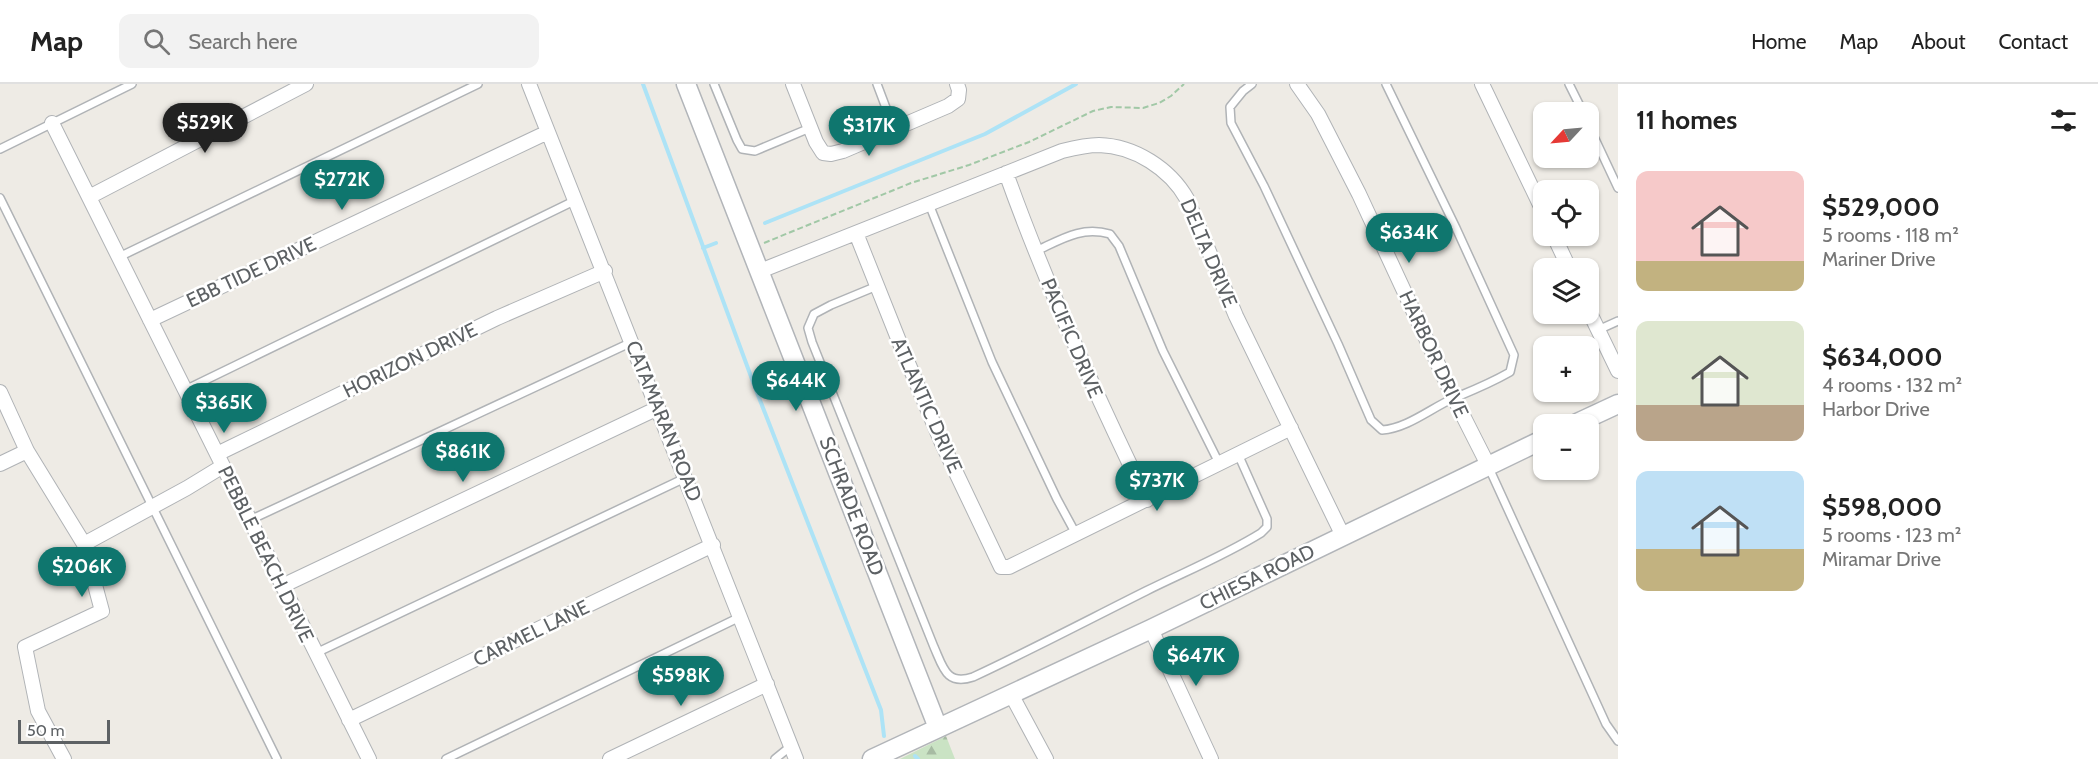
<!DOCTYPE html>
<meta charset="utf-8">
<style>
body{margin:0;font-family:Cabin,sans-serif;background:#f2f2f2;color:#222;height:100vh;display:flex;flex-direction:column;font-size:22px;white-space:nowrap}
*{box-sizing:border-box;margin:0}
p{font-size:20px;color:#767676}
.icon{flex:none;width:33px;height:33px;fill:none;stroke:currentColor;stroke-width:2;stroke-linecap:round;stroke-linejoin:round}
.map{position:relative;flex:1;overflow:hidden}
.side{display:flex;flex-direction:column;background:#fff;width:480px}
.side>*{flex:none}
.needle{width:39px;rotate:244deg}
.tools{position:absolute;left:1533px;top:18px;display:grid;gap:12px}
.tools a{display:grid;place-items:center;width:66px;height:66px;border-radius:12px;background:#fff;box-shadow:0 2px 4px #0004;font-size:30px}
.scale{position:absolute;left:18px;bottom:15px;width:92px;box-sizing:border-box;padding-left:6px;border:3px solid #5d6164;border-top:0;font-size:16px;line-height:21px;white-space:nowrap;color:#5d6164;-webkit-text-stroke:4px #fff;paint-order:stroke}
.price{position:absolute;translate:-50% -51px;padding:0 14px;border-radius:21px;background:#0f766e;color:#fff;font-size:20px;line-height:39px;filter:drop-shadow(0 2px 3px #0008)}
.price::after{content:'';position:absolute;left:50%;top:36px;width:18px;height:14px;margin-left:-9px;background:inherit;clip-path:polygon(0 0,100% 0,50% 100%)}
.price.active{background:#222;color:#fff}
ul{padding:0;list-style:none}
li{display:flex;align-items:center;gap:18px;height:150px;padding:0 18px}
li span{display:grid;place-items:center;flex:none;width:168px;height:120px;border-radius:12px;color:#555}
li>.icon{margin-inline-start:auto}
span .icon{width:72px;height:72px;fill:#fffc;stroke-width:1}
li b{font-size:26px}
h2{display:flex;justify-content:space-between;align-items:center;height:72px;padding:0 18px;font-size:26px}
header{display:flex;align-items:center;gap:36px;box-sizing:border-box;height:84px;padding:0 30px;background:#fff;border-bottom:2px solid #e0e0e0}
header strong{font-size:28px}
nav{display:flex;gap:33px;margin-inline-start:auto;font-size:21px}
.search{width:420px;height:54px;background:#f2f2f2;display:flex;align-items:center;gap:15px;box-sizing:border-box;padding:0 21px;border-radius:12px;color:#767676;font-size:22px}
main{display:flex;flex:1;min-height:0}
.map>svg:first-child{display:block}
.forest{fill:url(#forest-firs)}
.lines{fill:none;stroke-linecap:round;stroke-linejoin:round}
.stream{stroke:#ade3f6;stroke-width:4}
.lane-casing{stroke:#b0b3b6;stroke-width:10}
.street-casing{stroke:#b0b3b6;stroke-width:16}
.secondary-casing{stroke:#b2b5b9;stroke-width:21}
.path{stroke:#a1c8a6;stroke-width:2;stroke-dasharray:6 3;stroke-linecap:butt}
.lane{stroke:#fff;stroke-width:7}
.street{stroke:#fff;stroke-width:14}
.secondary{stroke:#fff;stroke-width:18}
.labels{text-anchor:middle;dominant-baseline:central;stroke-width:5;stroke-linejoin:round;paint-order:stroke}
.street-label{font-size:20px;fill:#5d6164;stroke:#fff}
</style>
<header>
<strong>Map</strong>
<div class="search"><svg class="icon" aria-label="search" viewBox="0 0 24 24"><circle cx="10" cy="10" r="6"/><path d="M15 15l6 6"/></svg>Search here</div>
<nav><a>Home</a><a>Map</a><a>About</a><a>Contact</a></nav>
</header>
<main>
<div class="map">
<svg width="1618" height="675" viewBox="0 0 1618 675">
<defs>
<pattern id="forest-firs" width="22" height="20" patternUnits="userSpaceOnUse" patternTransform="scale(1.5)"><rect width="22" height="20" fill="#cae3c4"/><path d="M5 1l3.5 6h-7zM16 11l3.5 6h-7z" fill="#a7bba3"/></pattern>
</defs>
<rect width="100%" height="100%" fill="#eeebe5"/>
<path class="forest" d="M946 652 955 675H900Z"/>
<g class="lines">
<path class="stream" d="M643 0 756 306 881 626 884 652
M765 139 985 50 1076 0
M703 164 716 159
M915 672 918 675"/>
<defs>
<path id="lane" d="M714 0 737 56 742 65 755 67 810 44
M877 0 894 45
M1252 0 1243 7 1230 23 1231 39 1264 102 1338 260 1371 336 1382 346C1408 344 1431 324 1454 314 1476 305 1489 300 1510 288L1514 271 1456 144 1386 0
M1569 0 1583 28
M1588 40 1618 104
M0 65 132 0
M0 114 277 675
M929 120 992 278 1057 415 1076 450
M1036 167C1062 155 1081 142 1110 150L1119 162 1163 267 1219 379
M119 173 478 0
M877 202 831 221 814 230 808 244 812 258 934 563C943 583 946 602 973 593 1031 566 1088 536 1146 507 1184 488 1224 472 1261 449L1267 443V435L1238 370
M1598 246 1618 237
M185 306 576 116
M1489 384 1606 640 1618 657
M250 436 632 258
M316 569 685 394
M446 675 740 533
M775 675 791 662"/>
<path id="street" d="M529 0 796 675
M793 0 816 58 823 69 831 70 843 67 948 22 958 15 959 6 957 0
M1297 0 1318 30 1359 110 1450 306 1488 381
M1482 0 1544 129
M52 39 369 675
M1006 89C1046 201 1095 309 1147 416
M89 113 306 0
M856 149 903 267 941 357 1001 483H1009L1291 344
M1554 152 1569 184
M760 187 1062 67C1074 64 1087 61 1099 61 1135 62 1170 85 1187 115L1236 232 1343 452
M1588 225 1618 287
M150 236 548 48
M0 308 27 367 84 460 102 527 25 563 38 627 64 675
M217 370 497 234 605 187
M0 380 27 367
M84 460 187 404 223 382
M282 502 658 324
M1151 545 1211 675
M1011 610 1046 675
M349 636 713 461
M610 675 767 600"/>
<path id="secondary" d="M686 0 938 644
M1575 340 1618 320
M872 675 1151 545 1544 355"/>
</defs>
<use href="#lane" class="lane-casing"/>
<use href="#street" class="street-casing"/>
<use href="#secondary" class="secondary-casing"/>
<path class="path" d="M764 159 911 99 969 81 1029 58 1093 27 1111 23 1143 24 1159 19 1171 12 1184 0"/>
<use href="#lane" class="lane"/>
<use href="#street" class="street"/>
<use href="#secondary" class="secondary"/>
</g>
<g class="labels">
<g class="street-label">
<text transform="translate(1209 169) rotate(67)">DELTA DRIVE</text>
<text transform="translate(251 188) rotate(-25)">EBB TIDE DRIVE</text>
<text transform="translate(1072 254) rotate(67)">PACIFIC DRIVE</text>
<text transform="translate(1434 270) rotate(65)">HARBOR DRIVE</text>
<text transform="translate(410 276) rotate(-26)">HORIZON DRIVE</text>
<text transform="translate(927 321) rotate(66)">ATLANTIC DRIVE</text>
<text transform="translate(664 337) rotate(68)">CATAMARAN ROAD</text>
<text transform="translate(852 422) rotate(69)">SCHRADE ROAD</text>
<text transform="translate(266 470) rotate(64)">PEBBLE BEACH DRIVE</text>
<text transform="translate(1257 493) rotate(-26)">CHIESA ROAD</text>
<text transform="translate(531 549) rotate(-26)">CARMEL LANE</text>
</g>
</g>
</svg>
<div class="tools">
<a><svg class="needle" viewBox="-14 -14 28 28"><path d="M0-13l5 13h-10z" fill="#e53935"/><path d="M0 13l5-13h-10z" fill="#767676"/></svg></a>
<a><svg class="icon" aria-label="locate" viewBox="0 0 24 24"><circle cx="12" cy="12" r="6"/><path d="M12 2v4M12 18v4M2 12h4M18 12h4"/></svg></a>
<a><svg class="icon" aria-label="layers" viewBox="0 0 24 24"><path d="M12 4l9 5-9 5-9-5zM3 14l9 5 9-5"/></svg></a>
<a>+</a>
<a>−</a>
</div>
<div class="scale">50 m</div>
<b class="price active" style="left:205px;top:70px">$529K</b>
<b class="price" style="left:869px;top:73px">$317K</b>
<b class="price" style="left:342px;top:127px">$272K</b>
<b class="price" style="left:1409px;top:180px">$634K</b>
<b class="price" style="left:796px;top:328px">$644K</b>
<b class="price" style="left:224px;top:350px">$365K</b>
<b class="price" style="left:463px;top:399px">$861K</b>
<b class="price" style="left:1157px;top:428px">$737K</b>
<b class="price" style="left:82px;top:514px">$206K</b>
<b class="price" style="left:1196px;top:603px">$647K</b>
<b class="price" style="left:681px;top:623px">$598K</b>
</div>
<section class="side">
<h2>11 homes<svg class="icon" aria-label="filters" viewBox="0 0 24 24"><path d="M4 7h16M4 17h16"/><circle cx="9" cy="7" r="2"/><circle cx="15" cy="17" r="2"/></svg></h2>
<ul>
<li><span style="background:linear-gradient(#f6c9c9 75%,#c2b280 0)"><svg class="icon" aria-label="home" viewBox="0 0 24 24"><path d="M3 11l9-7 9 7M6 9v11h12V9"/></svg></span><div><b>$529,000</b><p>5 rooms · 118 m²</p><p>Mariner Drive</p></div></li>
<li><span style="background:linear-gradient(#dfe7d0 70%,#b9a48a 0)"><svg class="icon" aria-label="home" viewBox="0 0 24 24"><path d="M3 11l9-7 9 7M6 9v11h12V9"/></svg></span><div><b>$634,000</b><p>4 rooms · 132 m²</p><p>Harbor Drive</p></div></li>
<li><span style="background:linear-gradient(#bfe0f5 65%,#c2b280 0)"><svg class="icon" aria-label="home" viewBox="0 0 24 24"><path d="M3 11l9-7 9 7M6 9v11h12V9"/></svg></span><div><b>$598,000</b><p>5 rooms · 123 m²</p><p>Miramar Drive</p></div></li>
</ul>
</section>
</main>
